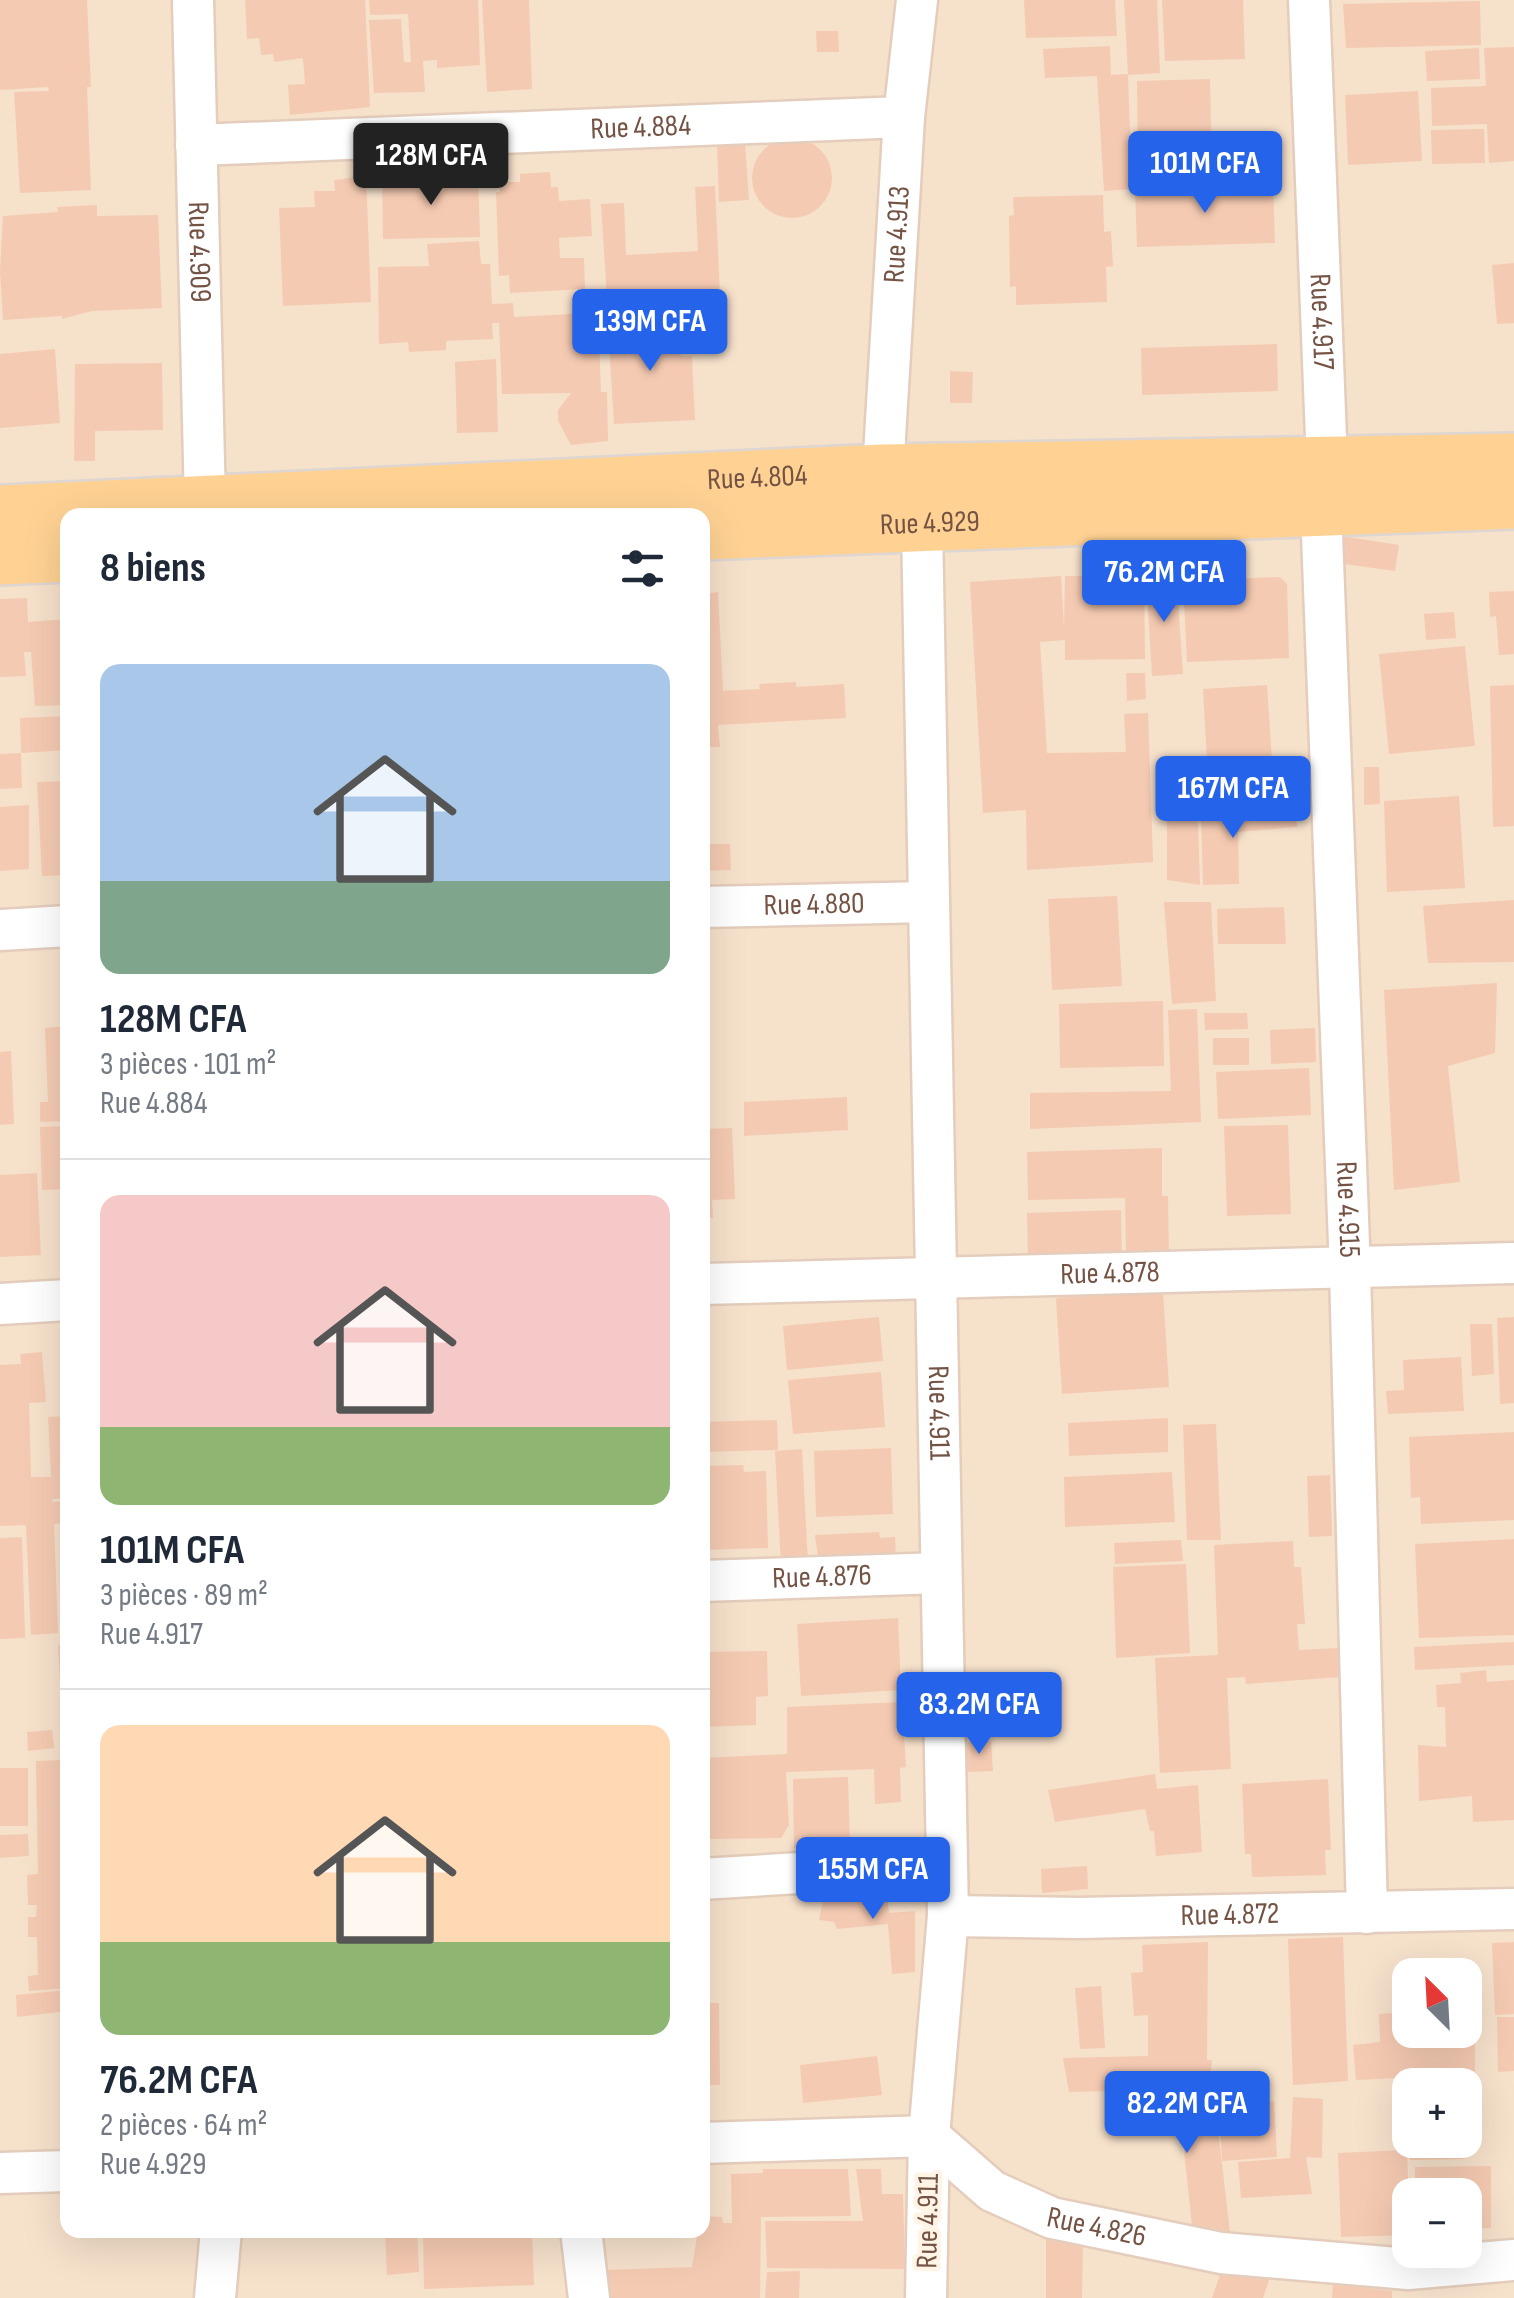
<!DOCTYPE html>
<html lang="fr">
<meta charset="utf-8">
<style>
body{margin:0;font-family:"Sofia Sans Condensed",sans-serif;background:#f2f2f3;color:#1f2937;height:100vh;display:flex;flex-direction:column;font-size:38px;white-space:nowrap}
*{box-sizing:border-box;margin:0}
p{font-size:32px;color:#747a83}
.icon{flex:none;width:55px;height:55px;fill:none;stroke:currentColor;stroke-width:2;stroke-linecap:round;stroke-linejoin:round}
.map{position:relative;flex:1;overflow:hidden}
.details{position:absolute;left:60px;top:508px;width:650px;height:1730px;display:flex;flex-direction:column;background:#fff;border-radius:20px;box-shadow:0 10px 40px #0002}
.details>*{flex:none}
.needle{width:65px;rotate:336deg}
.fabs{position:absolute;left:1392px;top:1958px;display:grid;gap:20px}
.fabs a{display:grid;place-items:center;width:90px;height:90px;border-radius:20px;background:#fff;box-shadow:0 10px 40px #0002;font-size:50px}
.price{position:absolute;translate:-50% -85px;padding:0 22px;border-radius:10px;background:#2563eb;color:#fff;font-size:32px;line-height:65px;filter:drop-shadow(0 2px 5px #0008)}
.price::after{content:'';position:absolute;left:50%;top:60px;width:30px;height:22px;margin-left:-15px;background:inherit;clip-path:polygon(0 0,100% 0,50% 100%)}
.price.active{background:#222;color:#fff}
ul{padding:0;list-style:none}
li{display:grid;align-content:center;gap:20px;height:530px;padding:0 40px}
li+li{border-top:2px solid #e0e1e3}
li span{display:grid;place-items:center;height:310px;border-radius:20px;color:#555}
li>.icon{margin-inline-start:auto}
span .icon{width:180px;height:180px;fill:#fffc;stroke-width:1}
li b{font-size:42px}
h2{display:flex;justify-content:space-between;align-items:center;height:120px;padding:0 40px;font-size:42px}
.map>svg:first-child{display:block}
.residential{fill:#f6e1cb;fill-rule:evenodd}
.building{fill:#f5cab2}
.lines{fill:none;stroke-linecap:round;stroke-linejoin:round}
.minor-casing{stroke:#e4cdbc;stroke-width:45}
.primary-casing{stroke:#ded6d2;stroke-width:60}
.minor{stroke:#fff;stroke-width:40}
.primary{stroke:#ffd293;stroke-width:55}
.labels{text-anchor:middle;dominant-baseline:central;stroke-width:9;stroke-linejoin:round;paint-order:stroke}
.street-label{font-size:30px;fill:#745344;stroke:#fff4e5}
</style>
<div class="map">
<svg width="1514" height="2298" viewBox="0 0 1514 2298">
<rect width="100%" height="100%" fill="#fef0dd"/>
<path class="residential" d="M0 0H1514V2298H0ZM68 515H702V2230H68ZM1410 1975H1465V2030H1410ZM1410 2085H1465V2140H1410ZM1410 2195H1465V2250H1410Z"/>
<path class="building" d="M0 0H87L91 87H87L91 190 20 193 14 92 49 91 48 87 0 90Z
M245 0H365L370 107 290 115 288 85 305 84 303 58 274 62 273 54 261 55 259 38 247 39Z
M369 0H478L480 65 437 68V60L423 61 425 92 374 93 369 20 401 19 404 62H411L408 14 370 15Z
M482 0H529L532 89 487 92Z
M1024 0H1115L1117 36 1026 38Z
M1124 0H1157L1160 73 1128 75 1132 189 1104 191 1097 76 1045 78 1043 49 1110 46 1111 75 1128 74Z
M1162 0H1243L1245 59 1165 61Z
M1480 1 1481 45 1346 48 1343 4Z
M816 31H838L839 52H817Z
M1514 47V161L1489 163 1487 124 1432 126 1431 88 1486 86 1484 48Z
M1479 48 1480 79 1427 81 1425 51Z
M1210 79 1212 168 1138 169 1137 81Z
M1418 91 1422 161 1348 165 1345 95Z
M1484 129 1485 163 1432 164 1431 130Z
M1254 132H1273V156L1255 157Z
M752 178a40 40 0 1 1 80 0a40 40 0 1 1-80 0Z
M745 143 749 200 719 202 717 144Z
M550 172 551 187H558L559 201 590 199 592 236 559 238 560 258H584L585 289 510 293 509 275 499 276 496 192H500L499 182H520V174Z
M478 175 480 237 383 239 382 179Z
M366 176 371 302 283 306 279 208 315 207 314 191H335L334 180Z
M1273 185 1275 243 1137 247 1135 190Z
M715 186 722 338 685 340 680 296 643 297V313L598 315 601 392H607L608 441 571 445 558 421V410L571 393 502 394 499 323H492L493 339 446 341V350L409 352 408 342 379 344 378 267 429 266 427 244 479 241 481 264H490L492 304 513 303 514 317 591 313 590 299 607 298 601 204 624 203 626 255 698 251 695 187Z
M1103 195 1104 232 1111 231 1113 266 1106 267 1107 302 1016 305V286L1010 287 1009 216 1014 215 1013 197Z
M97 205V216L158 215 162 308 92 311 62 319V316L3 320 0 271 3 216 58 212 57 207Z
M1514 263V323L1497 324 1492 265Z
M680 322 681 356H692L695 420 614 424 608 326Z
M1277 344 1278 391 1142 395 1141 348Z
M55 349 60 423 0 428V354Z
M496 359 498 432 457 433 455 362Z
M162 363 163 430 95 431V461H74L75 364Z
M950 371 973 372 972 403H950Z
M1341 536 1399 545 1395 571 1337 563Z
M1176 572 1183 674 1152 676 1146 575Z
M1061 576 1064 628 1065 576H1144L1145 659 1065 660V640L1040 642 1047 753 1126 752 1124 714 1148 713 1153 862 1027 870 1026 810 983 813 970 582Z
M1280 577 1287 584 1289 658 1187 662 1183 581Z
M702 585H709L710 593 718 592 723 691 760 689 759 684 796 682V687L844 684 846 718 718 725 720 747H702Z
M1514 591V654L1499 655 1496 616 1490 617 1489 592Z
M27 598 28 622 68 619V705L35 706 31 652H24L26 676 0 677V599Z
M1454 612 1456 638 1426 640 1424 614Z
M1465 646 1475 746 1389 754 1379 654Z
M1126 673H1145L1146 699 1127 701Z
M1267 685 1273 775 1208 780 1203 689Z
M1514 685V826L1493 827 1490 686Z
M68 716V750L21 753 20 718Z
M21 753 22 788 0 789V754Z
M1196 767 1200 885 1167 880V770Z
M1364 767H1379L1380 804 1364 805Z
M68 781V875L42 876 37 782Z
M1459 796 1465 888 1387 892 1384 801Z
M29 805V869L0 871V807Z
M1296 811 1297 827 1238 832 1239 884 1203 885 1201 814Z
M702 844H730L731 870 702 871Z
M1117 896 1122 986 1052 990 1048 899Z
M1514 900V962L1428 963 1423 906Z
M1164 902H1211L1216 1001 1172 1004Z
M1284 907 1286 944H1218L1217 909Z
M1497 983 1495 1053 1448 1066 1460 1182 1394 1190 1384 990Z
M1163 1001 1164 1066 1060 1068 1059 1004Z
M1197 1009 1201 1122 1030 1129V1093L1171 1091 1168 1010Z
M1204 1013H1247L1248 1029 1205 1030Z
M68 1026V1121L40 1122V1102H48L45 1028Z
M1315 1028 1316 1062 1271 1064 1270 1030Z
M1213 1038H1249V1065H1213Z
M11 1051 14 1124 0 1125V1052Z
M1309 1068 1311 1115 1218 1119 1216 1072Z
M847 1097 848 1130 744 1136V1102Z
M1288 1125 1291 1214 1227 1216 1224 1126Z
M68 1126V1189L42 1190 40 1127Z
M732 1128 735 1199 712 1200 713 1218H702V1129Z
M1162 1148V1196H1168L1169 1257 1126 1258 1125 1198 1028 1200 1027 1152Z
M37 1173 41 1255 0 1257V1175Z
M1121 1210 1122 1258 1028 1261 1027 1213Z
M1163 1291 1169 1387 1062 1394 1056 1298Z
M879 1317 883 1361 787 1370 783 1326Z
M1514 1317V1403L1500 1404 1497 1318Z
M1470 1324H1492L1494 1374 1472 1376Z
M42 1352 46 1402 29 1403 31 1477H51L48 1417 68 1416V1498L53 1499 52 1502 68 1501V1523L54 1524 58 1633 31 1635 26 1525 0 1526V1365L21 1364 20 1354Z
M1461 1357 1464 1411 1388 1414 1386 1391 1404 1390 1403 1360Z
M881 1372 885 1427 793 1434 788 1380Z
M1168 1418V1452L1069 1456 1068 1423Z
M777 1420 778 1450 702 1452V1422Z
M1216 1424 1221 1540H1187L1183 1425Z
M1514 1432V1520L1421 1524 1420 1497 1411 1498 1409 1437Z
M891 1448 893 1514 816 1517 814 1451Z
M802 1449 808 1563 781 1565 775 1451Z
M743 1465 744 1472 766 1471 768 1548 702 1550V1474H706L705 1466Z
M1172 1472 1175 1522 1065 1527 1064 1477Z
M1330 1475 1332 1536 1309 1537 1307 1476Z
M879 1532 880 1538 895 1537 896 1563 819 1566 815 1535Z
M22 1537 25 1638 0 1639V1538Z
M1514 1539V1635L1419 1638 1415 1544Z
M1181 1540 1183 1561 1115 1564 1114 1543Z
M1293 1541 1294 1567H1301L1305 1624H1297L1299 1650 1338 1648 1340 1677 1246 1684 1245 1677 1227 1678 1231 1769 1160 1773 1155 1658 1218 1655 1214 1545Z
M1186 1564 1190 1653 1116 1658 1113 1567Z
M898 1618 901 1690 801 1696 797 1624Z
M1514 1642V1665L1415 1670 1414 1647Z
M58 1645H68V1988L29 1991 28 1976 38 1975 37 1937H28V1917H36L37 1905H28L27 1875 38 1874 36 1761 64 1760Z
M767 1651 768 1696 756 1697V1725L702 1727V1652Z
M1486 1670 1487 1682 1514 1680V1820L1473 1822 1472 1796 1419 1801 1418 1745 1446 1747 1445 1707H1437L1436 1685 1461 1683 1460 1673Z
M902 1702 906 1767 900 1768 901 1802 875 1804 874 1769 786 1772 789 1825 781 1838 702 1839V1758L787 1754V1707Z
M52 1730 54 1748 28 1751 27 1732Z
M991 1741 993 1771 967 1772 966 1742Z
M0 1768H28V1826H0Z
M1155 1774 1157 1789 1198 1785 1202 1852 1156 1856 1154 1831H1150L1145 1809 1055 1822 1048 1790Z
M848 1777 850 1847 794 1848 793 1779Z
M1328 1779 1331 1850H1325L1326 1875 1252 1877 1251 1854H1245L1242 1784Z
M28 1834 29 1856 0 1858V1835Z
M1087 1866 1088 1889 1042 1893 1041 1869Z
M828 1878 841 1881 839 1898 887 1893 889 1913 915 1911V1972L892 1974 888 1924 837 1929 834 1922 819 1920Z
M1343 1937 1348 2081 1293 2085 1288 1939Z
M1208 1942 1207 2060H1212L1209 2088 1069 2092 1063 2058 1148 2056V2015L1134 2016 1131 1973 1143 1972 1142 1945Z
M1514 1942V2014L1495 2015 1492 1943Z
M1101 1986 1105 2048 1080 2049 1075 1988Z
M68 1990V2011L17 2017 16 1995Z
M702 2003H719L720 2085H702Z
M1410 2012V2030H1436V2038L1475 2035V2074L1356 2080 1353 2045 1380 2042 1379 2014Z
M1497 2017H1514V2071L1498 2072Z
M877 2056 882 2095 803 2103 800 2065Z
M1293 2097 1323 2099 1322 2158 1306 2157 1312 2194 1241 2198 1238 2162 1290 2158Z
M1274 2101 1277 2157 1222 2161 1219 2104Z
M1215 2105 1230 2232 1193 2235 1182 2132 1109 2134 1107 2109Z
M1410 2140H1465V2159L1410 2160Z
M1407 2150 1410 2235 1341 2237 1338 2153Z
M1491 2166V2228L1465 2229V2195H1415V2167Z
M763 2169H848L851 2216 761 2217 760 2298H607L604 2270 692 2267 698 2230H702V2216L722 2217 723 2223H732L731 2174 763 2173Z
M856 2169H881L882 2194H903L905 2269 767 2268 765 2221H863Z
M385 2230H417L419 2272 387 2275Z
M423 2230H532L534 2285 424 2289Z
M1046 2239 1083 2244 1082 2298H1046Z
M1222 2269 1270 2277 1263 2298H1212Z
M800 2271 799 2298H765L767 2272Z
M1333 2284 1392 2291V2298H1332Z"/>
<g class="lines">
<defs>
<g id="minor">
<path id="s1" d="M193 0 205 504"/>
<path id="s2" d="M1309 0 1327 464"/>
<path id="s3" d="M196 145 904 117"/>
<path id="s4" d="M883 472 904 117 917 0"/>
<path id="s5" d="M1321 508 1350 1270 1367 1913"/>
<path id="s6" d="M922 525 948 1916 929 2136 926 2298"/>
<path id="s7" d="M702 907 929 902"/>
<path d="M0 930 68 926"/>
<path id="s8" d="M702 1284 1514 1263"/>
<path d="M0 1304 68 1300"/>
<path id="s9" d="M702 1581 941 1573"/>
<path d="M702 1879 945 1864"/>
<path id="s10" d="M948 1916 1079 1918 1514 1909"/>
<path id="s11" d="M702 2143 929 2136 992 2191 1052 2218 1221 2253 1408 2269 1514 2260"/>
<path d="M0 2173 68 2171"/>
<path d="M581 2230 589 2298"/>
<path d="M215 2298 221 2230"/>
</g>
<g id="primary">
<path id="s12" d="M0 513 883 472 1514 461"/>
<path id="s13" d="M702 532 1514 501"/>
<path d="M0 557 68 554"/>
</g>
</defs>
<use href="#minor" class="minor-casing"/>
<use href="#primary" class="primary-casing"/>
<use href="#minor" class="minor"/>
<use href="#primary" class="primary"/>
</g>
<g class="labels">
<g class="street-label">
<text stroke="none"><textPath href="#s3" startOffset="445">Rue 4.884</textPath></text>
<text stroke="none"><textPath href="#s4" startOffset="238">Rue 4.913</textPath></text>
<text stroke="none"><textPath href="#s1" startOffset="252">Rue 4.909</textPath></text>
<text stroke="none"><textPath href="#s2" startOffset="322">Rue 4.917</textPath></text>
<text stroke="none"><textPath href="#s12" startOffset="758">Rue 4.804</textPath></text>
<text stroke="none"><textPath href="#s13" startOffset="228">Rue 4.929</textPath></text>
<text stroke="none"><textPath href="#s7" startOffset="112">Rue 4.880</textPath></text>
<text stroke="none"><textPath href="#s5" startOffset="702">Rue 4.915</textPath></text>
<text stroke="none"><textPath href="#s8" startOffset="408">Rue 4.878</textPath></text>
<text stroke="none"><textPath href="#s6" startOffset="888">Rue 4.911</textPath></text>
<text stroke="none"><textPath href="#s9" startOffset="120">Rue 4.876</textPath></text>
<text stroke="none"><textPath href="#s10" startOffset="282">Rue 4.872</textPath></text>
<text transform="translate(928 2221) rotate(-89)">Rue 4.911</text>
<text stroke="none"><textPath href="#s11" startOffset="422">Rue 4.826</textPath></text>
</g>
</g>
</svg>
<div class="fabs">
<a><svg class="needle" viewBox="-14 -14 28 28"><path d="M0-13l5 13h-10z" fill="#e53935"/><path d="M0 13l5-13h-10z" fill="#747a83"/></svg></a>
<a>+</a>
<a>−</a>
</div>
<b class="price active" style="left:431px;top:208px">128M CFA</b>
<b class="price" style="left:1205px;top:216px">101M CFA</b>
<b class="price" style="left:650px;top:374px">139M CFA</b>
<b class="price" style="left:1164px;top:625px">76.2M CFA</b>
<b class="price" style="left:1233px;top:841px">167M CFA</b>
<b class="price" style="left:979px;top:1757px">83.2M CFA</b>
<b class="price" style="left:873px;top:1922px">155M CFA</b>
<b class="price" style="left:1187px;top:2156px">82.2M CFA</b>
<section class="details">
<h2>8 biens<svg class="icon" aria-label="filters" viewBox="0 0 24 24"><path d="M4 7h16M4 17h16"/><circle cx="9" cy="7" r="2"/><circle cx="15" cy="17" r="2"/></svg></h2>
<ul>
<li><span style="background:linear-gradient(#a9c7e8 70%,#7fa58c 0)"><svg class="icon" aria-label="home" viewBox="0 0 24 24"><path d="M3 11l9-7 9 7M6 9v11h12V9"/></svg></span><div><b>128M CFA</b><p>3 pièces · 101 m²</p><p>Rue 4.884</p></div></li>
<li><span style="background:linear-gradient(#f6c9c9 75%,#8fb573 0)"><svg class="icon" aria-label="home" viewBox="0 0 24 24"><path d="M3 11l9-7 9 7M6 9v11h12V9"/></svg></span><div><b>101M CFA</b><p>3 pièces · 89 m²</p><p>Rue 4.917</p></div></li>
<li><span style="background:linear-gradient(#ffd9b3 70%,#8fb573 0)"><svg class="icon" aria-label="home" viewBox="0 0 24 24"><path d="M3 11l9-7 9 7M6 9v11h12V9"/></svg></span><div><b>76.2M CFA</b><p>2 pièces · 64 m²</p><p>Rue 4.929</p></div></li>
</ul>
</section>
</div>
